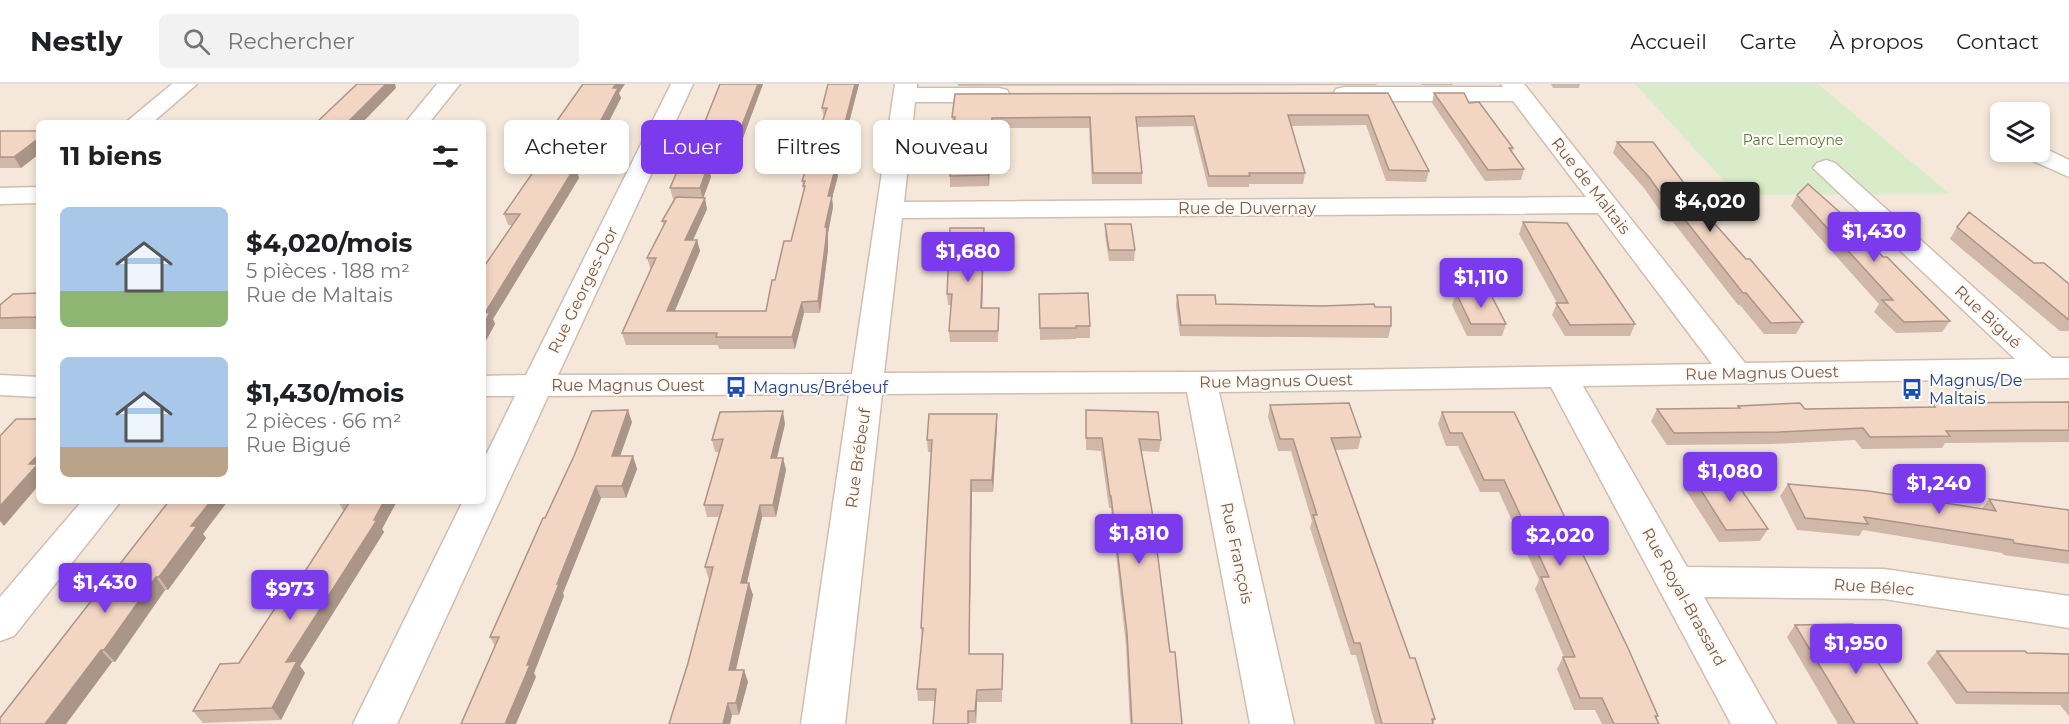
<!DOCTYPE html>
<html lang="fr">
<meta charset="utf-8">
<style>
body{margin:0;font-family:Montserrat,sans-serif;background:#f2f2f2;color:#202124;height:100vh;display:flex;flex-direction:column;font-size:22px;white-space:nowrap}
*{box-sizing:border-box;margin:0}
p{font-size:20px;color:#757577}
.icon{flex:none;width:33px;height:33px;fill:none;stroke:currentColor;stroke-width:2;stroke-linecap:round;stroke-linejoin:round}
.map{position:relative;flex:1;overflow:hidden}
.panel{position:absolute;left:36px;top:36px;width:450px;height:384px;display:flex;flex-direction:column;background:#fff;border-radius:9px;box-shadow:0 3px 9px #0003}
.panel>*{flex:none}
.hud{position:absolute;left:504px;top:36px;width:570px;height:54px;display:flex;gap:12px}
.buttons{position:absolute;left:1990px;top:18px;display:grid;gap:12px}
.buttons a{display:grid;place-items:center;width:60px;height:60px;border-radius:9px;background:#fff;box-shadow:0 3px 9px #0003;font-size:30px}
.price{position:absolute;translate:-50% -51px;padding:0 14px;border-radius:6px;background:#7c3aed;color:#fff;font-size:20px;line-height:39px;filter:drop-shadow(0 2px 3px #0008)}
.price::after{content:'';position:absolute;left:50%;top:36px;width:18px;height:14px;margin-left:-9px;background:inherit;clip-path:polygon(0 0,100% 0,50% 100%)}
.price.selected{background:#222;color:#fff}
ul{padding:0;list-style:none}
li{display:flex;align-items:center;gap:18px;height:150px;padding:0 24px}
li span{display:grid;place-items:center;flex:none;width:168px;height:120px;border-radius:9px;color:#555}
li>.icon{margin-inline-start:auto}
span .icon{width:72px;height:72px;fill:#fffc;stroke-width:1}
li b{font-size:26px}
h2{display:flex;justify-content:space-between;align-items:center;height:72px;padding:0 24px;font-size:26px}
.pill{padding:0 21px;border-radius:9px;background:#fff;box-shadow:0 3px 9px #0003;font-size:21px;line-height:54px}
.pill.selected{background:#7c3aed;color:#fff}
header{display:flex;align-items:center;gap:36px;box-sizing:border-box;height:84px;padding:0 30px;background:#fff;border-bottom:2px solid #e0e0e0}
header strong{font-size:28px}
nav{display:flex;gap:33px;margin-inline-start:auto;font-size:21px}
.search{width:420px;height:54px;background:#f2f2f2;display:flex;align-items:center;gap:15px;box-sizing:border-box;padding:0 21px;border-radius:9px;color:#757577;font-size:22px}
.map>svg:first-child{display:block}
.residential{fill:#f5e8da;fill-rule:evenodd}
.green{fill:#d8ecc9}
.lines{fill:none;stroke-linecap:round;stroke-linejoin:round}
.minor-casing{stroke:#d1beb0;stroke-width:3}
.minor{fill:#fff;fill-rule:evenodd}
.wall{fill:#d1b7a8}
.shaded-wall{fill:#aa9588}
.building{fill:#f3d5c3;stroke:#aa9588;stroke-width:1.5}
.labels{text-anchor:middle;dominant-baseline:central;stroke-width:4.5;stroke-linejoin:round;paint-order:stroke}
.far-park-label{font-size:14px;fill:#537a41;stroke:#fffaf3}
.street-label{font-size:16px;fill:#7a5c4d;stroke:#fffaf3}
.transit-label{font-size:16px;fill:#164399;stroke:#fffaf3;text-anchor:start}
</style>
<header>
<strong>Nestly</strong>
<div class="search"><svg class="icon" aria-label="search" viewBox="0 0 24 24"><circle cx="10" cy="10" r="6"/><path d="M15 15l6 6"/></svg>Rechercher</div>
<nav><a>Accueil</a><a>Carte</a><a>À propos</a><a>Contact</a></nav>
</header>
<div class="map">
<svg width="2069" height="640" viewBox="0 0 2069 640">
<rect width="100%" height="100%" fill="#fdf6ec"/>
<path class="residential" d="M0 0H2069V640H0ZM2001 28H2040V68H2001ZM39 39H483V417H39Z"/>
<path class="green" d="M1635 0H1818L1950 110 1737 111Z"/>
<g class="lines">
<defs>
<path id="minor" d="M172 0H197L152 39H125Z
M437 0H460L429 39H405Z
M671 0H693L558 291 852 290 895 0H917V4H999L1007 6 1010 11 1007 16 999 18H915L904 118 1586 113 1513 17H1344L1336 15 1333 10 1336 5 1344 3H1503L1501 0H1524L1745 279 2015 275 1813 84 1817 79 1826 76 1835 79 2052 274H2069V294L1583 302 1687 483 1884 485 2069 512V544L1884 515 1704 513 1776 640H1731L1551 303 1219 308 1294 640H1250L1187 308 882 310 845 640H801L849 310 548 312 397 640H353L463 417H483V377L515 312H483V292L526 291ZM1598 129 1712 280 1201 288 884 289 902 134Z
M2040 62 2069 76V93L2024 73 2021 68H2040Z
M39 103V119L0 120V104Z
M0 291 39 293V313L0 311Z
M82 417H121L14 552 0 557V513Z"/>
</defs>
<use href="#minor" class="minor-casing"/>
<use href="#minor" class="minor"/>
</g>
<path class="wall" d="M720 0H763L734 78H699L697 68 706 46 704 40Z
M828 0H859L837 85 838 92 832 114 833 123 828 149V166L820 229H804L795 265H719L718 261H626L622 249 651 186 647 174 664 142 662 137 674 115H673L670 104 708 82 711 93 703 114 707 125 693 156H697L700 167 675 227H766L775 196 791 157 804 107 802 97 824 34 822 24Z
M958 0H1377L1376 1 958 2Z
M1421 0H1453L1452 1H1422Z
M1551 0H1580L1579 4H1553Z
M619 9 621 14 602 51H597L576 84 579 94 493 235 495 240 483 262 512 141H508L504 130 559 51H558L554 41Z
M1388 9 1429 87 1426 98 1386 97 1366 41 1291 42 1305 89 1303 100H1249V103H1208L1193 42 1137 43 1142 89V100H1092L1089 44H992L989 102 950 103V92L954 43H953L952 33Z
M1434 9 1469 19 1513 64 1512 68 1524 85 1521 96 1485 97 1432 19Z
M0 47H39V70L21 84H0Z
M1617 58 1714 139 1803 238 1796 250H1764L1740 221H1738L1673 138H1668L1644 104 1613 69Z
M1797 111 1883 173 1950 237 1942 248 1896 249 1874 228 1879 220 1791 122Z
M1523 138 1635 240 1630 252H1565L1552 231 1557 219 1519 150Z
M1105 140 1135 166 1134 177H1109L1105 151Z
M1957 143 2034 179 2069 200V247H2060L1950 155Z
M984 144 982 224H999L998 258H950L949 247 951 221H948L947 210Z
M39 209V245H0V221Z
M1456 209 1506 240 1502 252H1467L1452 221Z
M1039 210 1090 242V254H1076V255L1040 256Z
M1177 211 1216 220 1375 223 1391 242 1388 254 1180 252 1176 222Z
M2069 318V358L1945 359 1942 364 1862 365 1855 356 1772 360 1667 361 1651 337 1657 325 1737 324 1738 322 1805 325 1928 323 1931 319Z
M1270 321 1361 353 1358 365 1335 366 1410 574 1435 635 1433 640H1375L1356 571H1351L1310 444 1312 437 1291 367H1278L1268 333Z
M1086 326 1161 356 1159 368 1141 367 1170 568 1182 640H1130L1126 562 1111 424H1109L1101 367 1086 366Z
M1442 328H1514L1658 632 1657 634 1659 640H1602L1595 626H1574L1557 585 1563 573H1564L1535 505 1539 496 1499 408H1480L1458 362H1446L1438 340Z
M997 330V342L993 408H972L969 570H1003L1002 618H977L976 639H969L935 617H918L917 605 922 554 921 544 931 368H928L927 356Z
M632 338 620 372H633L637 385 626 414H601L563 509 564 512 534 589 536 593 495 562 490 553 545 434Z
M785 340 777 374H783L786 386 776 433H762L747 499 753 511 736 586H744L748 598 739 631H732L730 640H669L688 579 710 496H709L705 483 719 433H707L704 421 719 368H715L712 356Z
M1692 392 1768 445 1760 457 1719 458 1685 405Z
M1788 400 1982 425 1989 415 2069 426V480L2004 471 2002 469 1863 446 1859 452 1797 446 1780 412Z
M397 417 382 445 384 448 300 582 305 589 281 636 203 639 193 627 239 579 295 503 344 428 339 419Z
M203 450 206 454 168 506H165L115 578H112L66 640H0V634Z
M1795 541 1918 640H1838L1787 553Z
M1937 567 2069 570V632L2060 621 1956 620 1927 579Z"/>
<path class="shaded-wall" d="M386 0H395L396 4 362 39H347Z
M616 0H625L619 9 621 14 602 51 599 40 613 4Z
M758 0H763L734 78 732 67Z
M855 0H859L837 85 838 92 832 114 833 123 828 149V166L820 229 818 217 828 112 834 81Z
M992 34V44L989 102 988 91Z
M594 40 597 51 576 84 579 94 493 235 495 240 483 262V242L485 229 566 83Z
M39 54V70L21 84 14 73Z
M708 82 711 93 703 115 700 104Z
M705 114 707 125 688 167 685 156Z
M984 144V155L982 236 981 224Z
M697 156 700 167 670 238 667 227Z
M802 218 804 229 795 265 792 253Z
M39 230V239L35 233Z
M628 326 632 338 616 384 612 372Z
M783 327 785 340 774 386 771 374Z
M997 330V342L993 408 992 396Z
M39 370V401L4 442 0 437V422L29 380Z
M633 372 637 385 626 414 622 402Z
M783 374 786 386 776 433 773 421Z
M971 396 972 408 969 582V570Z
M596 402 601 414 563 509 564 512 534 589 536 593 516 640H505L557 500Z
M211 417H228L203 450 206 454 168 506 159 493 191 442Z
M384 417H397L382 445 384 448 300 582 305 589 281 636 272 624 286 578 374 436Z
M760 421 762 433 744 511 741 499Z
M156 493 165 506 115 578 104 566Z
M749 499 753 511 733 598 729 586Z
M101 566 112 578 66 640H45Z
M744 586 748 598 739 631 736 619Z
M977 606V618L976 639 975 627Z
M728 619 732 631 730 640H723Z"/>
<path class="building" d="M357 0H386L347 39H316Z
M583 0H616L613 4H618L599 40H594L566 83H575L485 229 490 228 483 242V184L520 130H504L566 41H554Z
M720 0H758L732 67 697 68 708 40H704Z
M828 0H855L834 81H836L828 112H832L825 143H827L826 155 818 217 802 218 792 253H716L717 249H622L656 174H647L666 137H662L676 113 705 114 685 156H697L667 227H766L772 196H775L784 157H791L805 102H803L805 97H802L827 24H822Z
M1388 9 1429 87 1389 86 1368 31H1288L1305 89H1249L1250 92H1209L1194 32 1136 33 1142 89H1093L1090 33 992 34 988 91 950 92 955 33H952L955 10Z
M1434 9H1464L1469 19 1479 18 1513 64H1509L1524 85 1488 86Z
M0 47H39V54L14 73H0Z
M1617 58H1653L1714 139 1746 175H1750L1803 238 1771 239 1746 209H1743L1678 127H1673L1649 93Z
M708 82 700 104H670L679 83Z
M1808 100 1852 139 1883 173H1887L1950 237 1904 238 1882 216H1893L1797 111Z
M1969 128 2034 179H2044L2069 200V236L1957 143Z
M1523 138 1567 139 1635 240 1570 241 1556 219H1568Z
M1105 140H1131L1135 166H1109Z
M950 144H984L981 224H999L998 247H949L952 210H947Z
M39 209V230L35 233 0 234V221L13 210Z
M1088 209 1090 242H1076V244H1040L1039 210Z
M1456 209H1490L1506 240H1471Z
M1177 211H1215L1216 220 1323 222 1374 220 1375 223H1391V242L1181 241Z
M2069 318V346L1946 347 1950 352 1870 353 1863 344 1779 348 1674 349 1657 325 1740 324 1738 322 1800 319 1805 325 1935 323 1931 319Z
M1349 319 1361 353 1331 354 1410 574H1415L1435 635H1432L1433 640H1382L1360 559H1354L1313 431H1317L1293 355H1280L1270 321Z
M628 326 612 372H633L622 402H596L557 500H559L527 581H530L505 640H461L499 553H490L543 434H545L574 372 592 327Z
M1086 326 1158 328 1161 356 1139 355 1152 427 1170 568H1175L1182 640H1132L1127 549 1111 412H1110L1102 354H1086Z
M783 327 771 374H783L773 421H760L741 499H749L729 586H744L736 619H728L723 640H669L688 579 713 483H705L723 421H704L723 355 712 356 720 328Z
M1442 328H1514L1628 564 1658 632H1655L1659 640H1614L1602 614H1580L1563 573H1575L1541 493H1549L1504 396H1484L1462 349H1450Z
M929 330H997L992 396H971L969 570H1003L1002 605 977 606 975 627H968V640H933L936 605H917L923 544H921L932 356H927Z
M16 335H39V370L29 380H38L0 422V352Z
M1692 392H1732L1768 445 1726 446Z
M1788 400 1869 407 1996 427 1989 415 2069 426V467L2014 459 2013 456 1864 433 1868 440 1805 434Z
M169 417H211L191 442H197L159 493H156L104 566H101L45 640H0V634Z
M340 417H384L374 436H377L286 578 297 577 272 624 193 627 220 580 239 579 289 503H295L349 419H339Z
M1853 540 1918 640H1855L1795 541Z
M1937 567H2025L2027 569 2069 570V609L1967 608Z"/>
<defs>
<symbol id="bus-bare" viewBox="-9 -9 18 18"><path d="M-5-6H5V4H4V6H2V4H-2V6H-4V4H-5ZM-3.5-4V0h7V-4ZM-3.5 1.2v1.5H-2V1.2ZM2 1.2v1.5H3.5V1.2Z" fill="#1a4fb4" stroke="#fffaf3" stroke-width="2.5" paint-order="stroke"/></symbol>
</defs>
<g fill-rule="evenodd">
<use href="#bus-bare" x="721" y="288" width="30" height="30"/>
<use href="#bus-bare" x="1897" y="290" width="30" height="30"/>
</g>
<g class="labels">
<g class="far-park-label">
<text x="1793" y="56">Parc Lemoyne</text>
</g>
<g class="street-label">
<text transform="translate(1591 102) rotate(52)">Rue de Maltais</text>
<text x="1247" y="124">Rue de Duvernay</text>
<text transform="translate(583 206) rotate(-64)">Rue Georges-Dor</text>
<text transform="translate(1988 233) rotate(43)">Rue Bigué</text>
<text transform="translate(1762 289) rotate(-1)">Rue Magnus Ouest</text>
<text transform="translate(1276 297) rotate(-1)">Rue Magnus Ouest</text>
<text x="628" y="301">Rue Magnus Ouest</text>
<text transform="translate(858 374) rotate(-82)">Rue Brébeuf</text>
<text transform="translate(1237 469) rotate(78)">Rue François</text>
<text transform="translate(1874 503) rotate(4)">Rue Bélec</text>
<text transform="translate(1684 513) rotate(61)">Rue Royal-Brassard</text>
</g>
<g class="transit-label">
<text x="1929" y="296">Magnus/De<tspan x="1929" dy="18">Maltais</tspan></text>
<text x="753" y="303">Magnus/Brébeuf</text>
</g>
</g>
</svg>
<div class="buttons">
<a><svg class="icon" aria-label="layers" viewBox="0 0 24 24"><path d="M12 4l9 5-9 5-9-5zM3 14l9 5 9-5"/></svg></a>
</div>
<b class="price selected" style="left:1710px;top:149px">$4,020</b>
<b class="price" style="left:1874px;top:179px">$1,430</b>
<b class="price" style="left:968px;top:199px">$1,680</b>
<b class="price" style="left:1481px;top:225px">$1,110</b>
<b class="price" style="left:1730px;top:419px">$1,080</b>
<b class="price" style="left:1939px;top:431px">$1,240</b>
<b class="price" style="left:1139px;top:481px">$1,810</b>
<b class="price" style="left:1560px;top:483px">$2,020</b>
<b class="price" style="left:105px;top:530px">$1,430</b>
<b class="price" style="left:290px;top:537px">$973</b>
<b class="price" style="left:1856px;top:591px">$1,950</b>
<div class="hud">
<a class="pill">Acheter</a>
<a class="pill selected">Louer</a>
<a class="pill">Filtres</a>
<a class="pill">Nouveau</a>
</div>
<section class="panel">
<h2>11 biens<svg class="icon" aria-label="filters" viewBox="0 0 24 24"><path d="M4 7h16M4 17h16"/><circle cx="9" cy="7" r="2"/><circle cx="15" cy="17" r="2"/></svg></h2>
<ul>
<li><span style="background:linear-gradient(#a9c7e8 70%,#8fb573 0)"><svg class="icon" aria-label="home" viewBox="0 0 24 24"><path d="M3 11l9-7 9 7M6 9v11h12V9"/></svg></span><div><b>$4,020/mois</b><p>5 pièces · 188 m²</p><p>Rue de Maltais</p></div></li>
<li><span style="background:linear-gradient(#a9c7e8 75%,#b9a48a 0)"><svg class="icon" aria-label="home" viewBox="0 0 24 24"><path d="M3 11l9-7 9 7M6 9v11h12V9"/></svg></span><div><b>$1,430/mois</b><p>2 pièces · 66 m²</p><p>Rue Bigué</p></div></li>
</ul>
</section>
</div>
